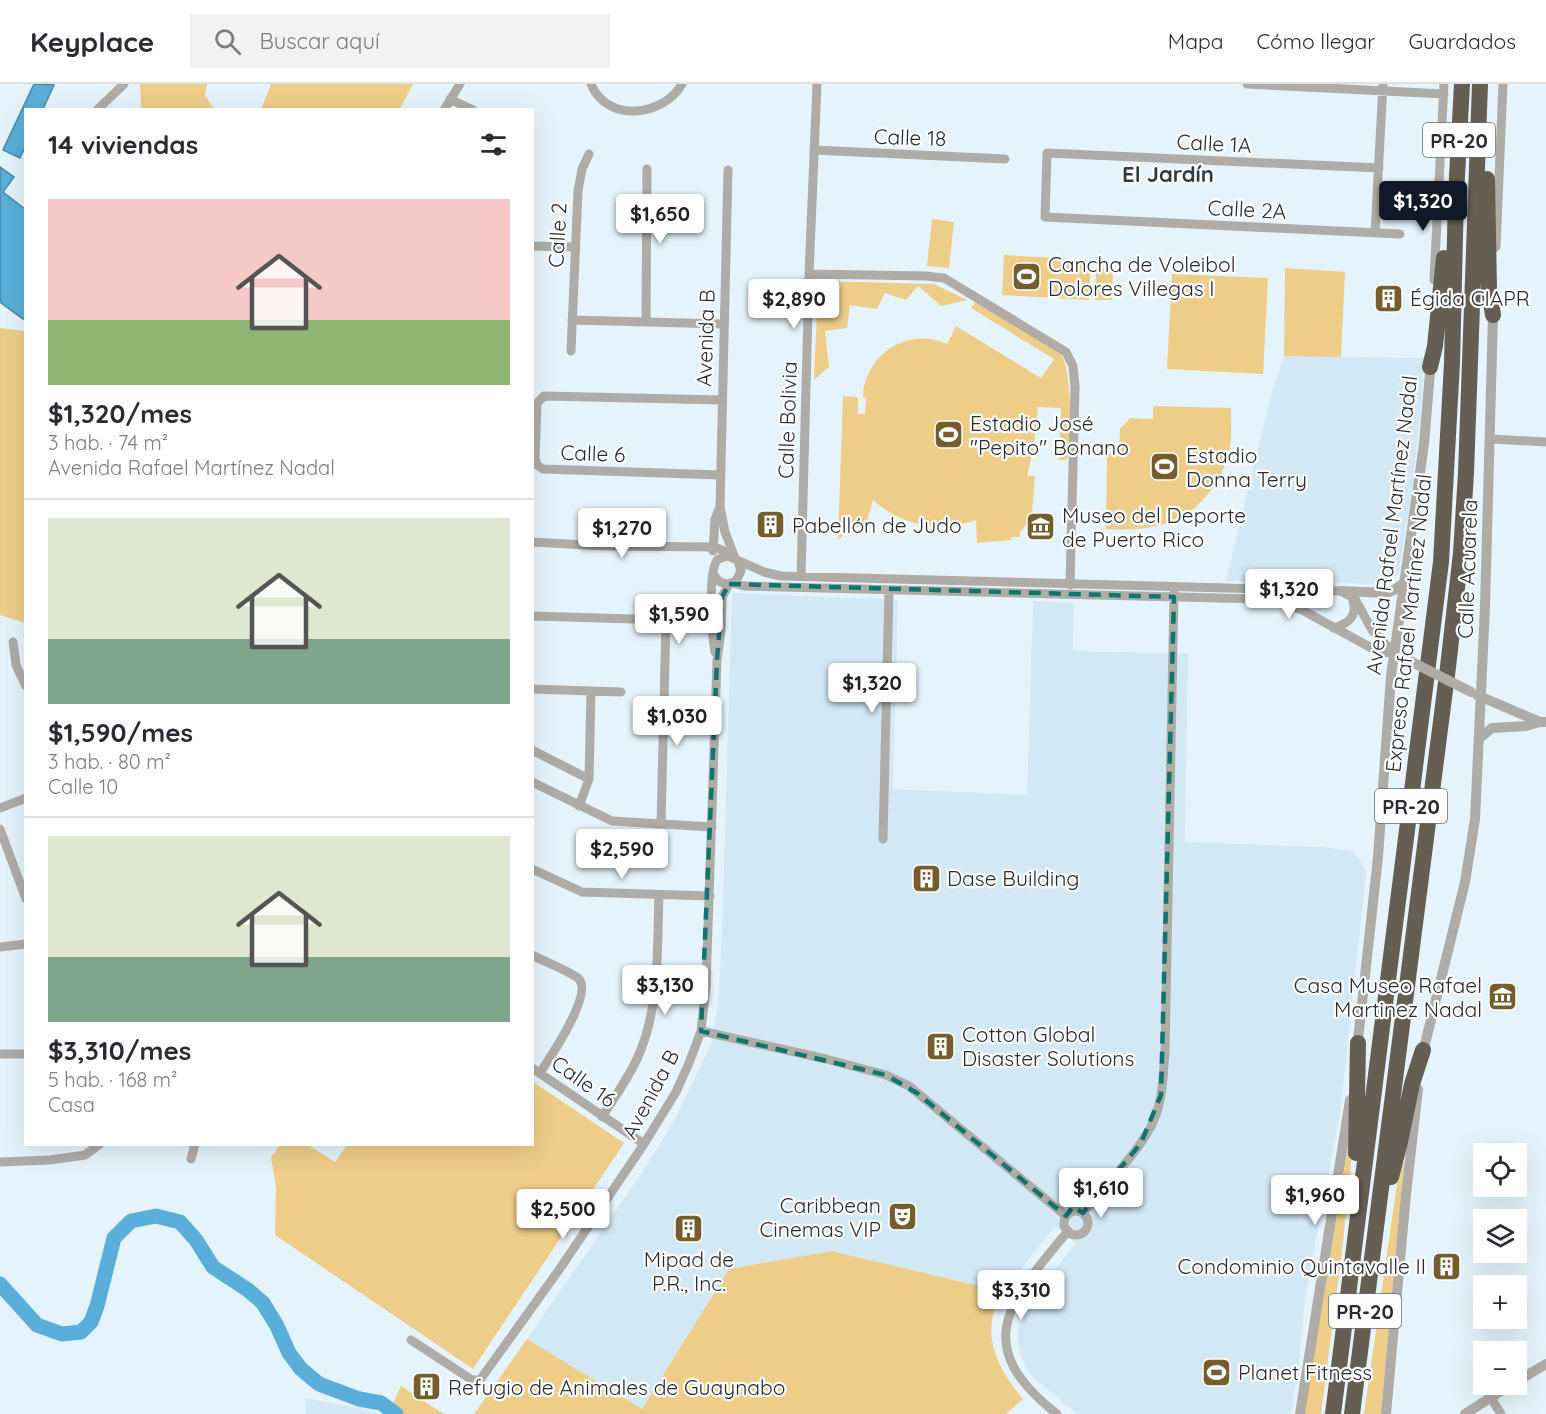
<!DOCTYPE html>
<html lang="es">
<meta charset="utf-8">
<style>
body{margin:0;font-family:Quicksand,sans-serif;background:#f2f2f3;color:#2b2b33;height:100vh;display:flex;flex-direction:column;font-size:22px;white-space:nowrap}
*{box-sizing:border-box;margin:0}
p{font-size:20px;color:#7c7c81}
.icon{flex:none;width:33px;height:33px;fill:none;stroke:currentColor;stroke-width:2;stroke-linecap:round;stroke-linejoin:round}
.map{position:relative;flex:1;overflow:hidden}
.sheet{position:absolute;left:24px;top:24px;width:510px;height:1038px;display:flex;flex-direction:column;background:#fff;border-radius:0px;box-shadow:0 6px 24px #0002}
.sheet>*{flex:none}
.fabs{position:absolute;left:1473px;top:1059px;display:grid;gap:12px}
.fabs a{display:grid;place-items:center;width:54px;height:54px;border-radius:0px;background:#fff;box-shadow:0 6px 24px #0002;font-size:30px}
.price{position:absolute;translate:-50% -51px;padding:0 14px;border-radius:6px;background:#fff;color:#222;font-size:20px;line-height:39px;filter:drop-shadow(0 2px 3px #0008)}
.price::after{content:'';position:absolute;left:50%;top:36px;width:18px;height:14px;margin-left:-9px;background:inherit;clip-path:polygon(0 0,100% 0,50% 100%)}
.price.on{background:#111827;color:#fff}
ul{padding:0;list-style:none}
li{display:grid;align-content:center;gap:12px;height:318px;padding:0 24px}
li+li{border-top:2px solid #e1e1e2}
li span{display:grid;place-items:center;height:186px;border-radius:0px;color:#555}
li>.icon{margin-inline-start:auto}
span .icon{width:108px;height:108px;fill:#fffc;stroke-width:1}
li b{font-size:26px}
h2{display:flex;justify-content:space-between;align-items:center;height:72px;padding:0 24px;font-size:26px}
header{display:flex;align-items:center;gap:36px;box-sizing:border-box;height:84px;padding:0 30px;background:#fff;border-bottom:2px solid #e1e1e2}
header strong{font-size:28px}
nav{display:flex;gap:33px;margin-inline-start:auto;font-size:21px}
.search{width:420px;height:54px;background:#f2f2f3;display:flex;align-items:center;gap:15px;box-sizing:border-box;padding:0 21px;border-radius:0px;color:#7c7c81;font-size:22px}
.map>svg:first-child{display:block}
.built{fill:#d2e8f5}
.green{fill:#eecd89}
.water{fill:#5aafda;stroke:#4a88a7;stroke-width:1.5}
.lines{fill:none;stroke-linecap:round;stroke-linejoin:round}
.river{stroke:#5aafda;stroke-width:15}
.minor{stroke:#afaca7;stroke-width:9}
.tertiary{stroke:#afaca7;stroke-width:10}
.motorway{stroke:#655f53;stroke-width:16}
.tertiary-bridge{stroke:#afaca7;stroke-width:10}
.marked{fill:none;stroke:#0f766e;stroke-width:4.5;stroke-dasharray:12 8;stroke-linejoin:round}
.labels{text-anchor:middle;dominant-baseline:central;stroke-width:4.5;stroke-linejoin:round;paint-order:stroke}
.shield{fill:#fefefe;stroke:#676b6d;stroke-width:1.5}
.shield-label{font-size:20px;font-weight:bold;fill:#262c2f}
.street-label{font-size:21px;fill:#262c2f;stroke:#fefefe}
.poi-label{font-size:21px;fill:#262c2f;stroke:#fefefe;text-anchor:start}
.neighbourhood-label{font-size:22px;font-weight:bold;fill:#2f3b41;stroke:#fefefe}
</style>
<header>
<strong>Keyplace</strong>
<div class="search"><svg class="icon" aria-label="search" viewBox="0 0 24 24"><circle cx="10" cy="10" r="6"/><path d="M15 15l6 6"/></svg>Buscar aquí</div>
<nav><a>Mapa</a><a>Cómo llegar</a><a>Guardados</a></nav>
</header>
<div class="map">
<svg width="1546" height="1330" viewBox="0 0 1546 1330">
<rect width="100%" height="100%" fill="#e5f4fc"/>
<path class="built" d="M1284 272 1424 274 1421 326 1411 412 1399 487 1391 498 1381 500 1226 497 1271 311Z
M732 509 898 516 893 705 1027 711 1033 517 1074 519 1073 567 1188 570 1185 758 1323 763 1353 767 1360 776 1366 789 1340 1030 1305 1214 1299 1277 1291 1330H1077L1033 1293 1026 1284 1018 1262V1246L1026 1222 1076 1159 1055 1142 1006 1204 993 1195 984 1203 831 1167 729 1185 642 1325 527 1255 644 1086 675 1035 711 960 718 923 722 851Z
M305 1314 361 1325 380 1330H306Z"/>
<path class="green" d="M140 0H207L205 11 214 25H141Z
M271 0H413L400 25H261Z
M932 135 954 138 949 184 927 182Z
M1004 171 1091 176 1089 216 1002 211Z
M1096 184 1113 185 1112 216H1095Z
M1285 184 1345 188 1341 273 1284 272Z
M1172 190 1268 194 1263 290 1167 285Z
M821 197 934 200 967 216 941 222 918 202 906 216 885 209 877 225 850 221 847 244 825 247 829 283 814 296 818 202Z
M976 217 1061 270C1072 285 1072 354 1068 373L1065 376H1059L1061 324 1038 323 1034 363 1027 392H1035L1031 441 1025 442 1020 448V453H1012L1011 456 977 459 976 436C939 449 902 442 873 416L866 441 850 445 838 456 843 312 858 313V330H865L866 313H863C864 271 908 242 947 260L956 242 1041 294 1054 275 971 224Z
M0 244 25 247V539L0 531Z
M1153 322 1231 324C1231 337 1232 349 1230 362 1224 397 1198 432 1161 441 1143 446 1124 446 1106 445L1107 369 1119 368 1120 345 1130 334 1153 335Z
M533 998 624 1059 473 1285 275 1151 276 1103 271 1073 280 1061H308L335 1078 347 1061 532 1060Z
M1350 1050H1354L1342 1167 1321 1330H1304Z
M1400 1079H1404L1381 1330H1364Z
M831 1167 984 1203 992 1195 1006 1204C977 1243 995 1282 1023 1315L1006 1330H474L527 1255 642 1325 729 1185Z
M401 1302 439 1327 444 1330H388Z"/>
<path class="water" d="M34 0 54 1 43 25 26 26 25 63 20 74 3 66Z
M0 83 14 93 3 108 25 125 26 232 23 235 0 218Z"/>
<g class="lines">
<path class="river" d="M0 1200 37 1241 62 1250 81 1248 91 1238 97 1222 114 1154 131 1137 156 1132 180 1138 196 1156 213 1183 248 1206 263 1219 277 1242 289 1269 301 1285 319 1300 359 1315 381 1319 396 1330"/>
<path class="minor" d="M591 0C607 39 663 33 682 0
M1247 0 1444 10
M450 15 473 26
M97 26 124 0
M444 26 460 0
M814 66 1005 75
M1379 84 1047 69 1045 133 1400 150
M728 86 720 423 725 448 735 474
M1375 149 1383 0
M532 162 574 163
M1496 163 1503 0
M809 190 926 192 944 194 1066 268 1073 282 1075 303 1070 501
M1434 196 1444 0
M572 236 723 240
M646 238 647 85
M571 267 578 107 582 85 589 70
M1491 355 1546 358
M720 391 543 385 537 381 535 374 537 319 544 312 722 316
M532 458 605 462 714 463 722 466 728 472
M713 467 715 435 720 423
M714 491C719 500 727 502 736 497L741 487 738 477
M801 492 809 190 817 0
M732 499 744 502 1258 515 1281 519 1302 526 1379 568 1394 569
M532 532 700 537
M1333 544C1349 540 1359 531 1352 514
M13 558 16 581 26 602
M715 568C712 551 707 487 718 475L728 472 764 488 781 492 1341 507 1355 515 1372 546 1394 569
M532 605 621 608
M532 666 589 695
M532 698 612 737 712 743
M579 722 589 695 591 607
M0 724 26 714
M661 740 666 536
M0 745 26 815
M883 755 889 506
M532 785 582 808 710 812
M0 863 26 860
M532 871C543 877 572 888 579 895 593 911 549 975 540 989
M701 947 826 975 886 991 909 1002 1066 1132
M0 970H26
M532 984 644 1060
M602 1033C615 1012 631 991 640 968 660 919 657 864 659 811
M191 1075 195 1060
M0 1078 50 1076 85 1071 100 1060
M1064 1139a12 12 0 1 1 24 0a12 12 0 1 1-24 0Z
M1083 1129C1103 1104 1142 1065 1154 1036 1163 1015 1163 991 1165 968L1174 509
M411 1256 472 1296H480L561 1183 644 1060 676 1008 689 979 701 947 706 902 717 576 721 547 722 513 729 500
M1491 1314 1501 1330
M1057 1330C968 1260 1010 1217 1068 1147"/>
<path class="tertiary" d="M1341 507 1386 509 1394 506 1405 498
M1477 611 1540 638H1546
M1480 654 1492 644 1526 642 1540 638
M1357 965 1378 773 1391 592 1424 360 1430 288
M1422 972 1465 798 1475 735 1485 523 1493 231
M1516 1298 1546 1280
M1300 1330 1350 1016
M1386 1330 1406 1110 1418 1005
M1465 1330 1512 1300"/>
<path class="motorway" d="M1487 95 1489 205 1493 231
M1430 283 1435 262 1444 174
M1356 1069 1358 959
M1391 1093 1400 1058 1412 1000 1423 966
M1333 1330 1441 478 1452 279 1456 111 1462 0
M1352 1330 1448 583 1461 469 1466 389 1480 0"/>
<path class="tertiary-bridge" d="M1410 577 1471 608"/>
</g>
<path class="marked" d="M729 500 1174 513 1161 1011 1141 1059 1083 1129 1073 1123 1066 1132 917 1009 886 991 701 947 717 576 722 513Z"/>
<defs>
<symbol id="stadium-square" viewBox="-11 -11 22 22"><rect x="-9" y="-9" width="18" height="18" rx="4" fill="#745e2e" stroke="#fefefe"/><path d="M0-5a6.5 5 0 1 0 0 10a6.5 5 0 1 0 0-10ZM-3.5-1.8h7v3.6h-7Z" fill="#fff"/></symbol>
<symbol id="building-square" viewBox="-11 -11 22 22"><rect x="-9" y="-9" width="18" height="18" rx="4" fill="#745e2e" stroke="#fefefe"/><path d="M-4-6H4V6H1V3H-1V6H-4ZM-2.5-4.3h1.7v1.8h-1.7ZM.8-4.3h1.7v1.8H.8ZM-2.5-1h1.7V.8h-1.7ZM.8-1h1.7V.8H.8Z" fill="#fff"/></symbol>
<symbol id="museum-square" viewBox="-11 -11 22 22"><rect x="-9" y="-9" width="18" height="18" rx="4" fill="#745e2e" stroke="#fefefe"/><path d="M0-6L6-3V-2H-6V-3ZM-5-1h2V3h-2ZM-1-1h2V3h-2ZM3-1h2V3H3ZM-6 4H6V6H-6Z" fill="#fff"/></symbol>
<symbol id="theatre-square" viewBox="-11 -11 22 22"><rect x="-9" y="-9" width="18" height="18" rx="4" fill="#745e2e" stroke="#fefefe"/><path d="M-5-5.5Q0-4 5-5.5V0Q5 5 0 6Q-5 5-5 0ZM-3.3-2.5H-1v1.5H-3.3ZM1-2.5H3.3v1.5H1ZM-2.8 1Q0 5.5 2.8 1Z" fill="#fff"/></symbol>
</defs>
<g fill-rule="evenodd">
<use href="#stadium-square" x="1010" y="176" width="33" height="33"/>
<use href="#building-square" x="1372" y="198" width="33" height="33"/>
<use href="#stadium-square" x="932" y="334" width="33" height="33"/>
<use href="#stadium-square" x="1148" y="366" width="33" height="33"/>
<use href="#building-square" x="754" y="424" width="33" height="33"/>
<use href="#museum-square" x="1024" y="426" width="33" height="33"/>
<use href="#building-square" x="910" y="778" width="33" height="33"/>
<use href="#museum-square" x="1486" y="896" width="33" height="33"/>
<use href="#building-square" x="924" y="946" width="33" height="33"/>
<use href="#theatre-square" x="886" y="1116" width="33" height="33"/>
<use href="#building-square" x="672" y="1128" width="33" height="33"/>
<use href="#building-square" x="1430" y="1166" width="33" height="33"/>
<use href="#stadium-square" x="1200" y="1272" width="33" height="33"/>
<use href="#building-square" x="410" y="1286" width="33" height="33"/>
</g>
<g class="labels">
<g class="shield">
<rect x="1423" y="39" width="72" height="34" rx="4.5"/>
<rect x="1375" y="705" width="72" height="34" rx="4.5"/>
<rect x="1329" y="1210" width="72" height="34" rx="4.5"/>
</g>
<g class="shield-label">
<text x="1459" y="56">PR-20</text>
<text x="1411" y="722">PR-20</text>
<text x="1365" y="1227">PR-20</text>
</g>
<g class="street-label">
<text transform="translate(910 53) rotate(2)">Calle 18</text>
<text transform="translate(1214 59) rotate(3)">Calle 1A</text>
<text transform="translate(1247 125) rotate(3)">Calle 2A</text>
<text transform="translate(557 151) rotate(-87)">Calle 2</text>
<text transform="translate(705 254) rotate(-88)">Avenida B</text>
<text transform="translate(787 336) rotate(-88)">Calle Bolivia</text>
<text transform="translate(593 369) rotate(2)">Calle 6</text>
<text transform="translate(1391 441) rotate(-83)">Avenida Rafael Martínez Nadal</text>
<text transform="translate(1467 485) rotate(-88)">Calle Acuarela</text>
<text transform="translate(1408 539) rotate(-84)">Expreso Rafael Martínez Nadal</text>
<text transform="translate(584 997) rotate(35)">Calle 16</text>
<text transform="translate(650 1010) rotate(-62)">Avenida B</text>
</g>
<g class="poi-label">
<text x="1048" y="180">Cancha de Voleibol<tspan x="1048" dy="24">Dolores Villegas I</tspan></text>
<text x="1410" y="214">Égida CIAPR</text>
<text x="970" y="339">Estadio José<tspan x="970" dy="24">"Pepito" Bonano</tspan></text>
<text x="1186" y="371">Estadio<tspan x="1186" dy="24">Donna Terry</tspan></text>
<text x="1062" y="431">Museo del Deporte<tspan x="1062" dy="24">de Puerto Rico</tspan></text>
<text x="792" y="441">Pabellón de Judo</text>
<text x="947" y="794">Dase Building</text>
<text x="1482" y="901" text-anchor="end">Casa Museo Rafael<tspan x="1482" dy="24">Martinez Nadal</tspan></text>
<text x="962" y="950">Cotton Global<tspan x="962" dy="24">Disaster Solutions</tspan></text>
<text x="881" y="1121" text-anchor="end">Caribbean<tspan x="881" dy="24">Cinemas VIP</tspan></text>
<text x="689" y="1175" text-anchor="middle">Mipad de<tspan x="689" dy="24">P.R., Inc.</tspan></text>
<text x="1426" y="1182" text-anchor="end">Condominio Quintavalle II</text>
<text x="1238" y="1288">Planet Fitness</text>
<text x="448" y="1303">Refugio de Animales de Guaynabo</text>
</g>
<g class="neighbourhood-label">
<text x="1168" y="90">El Jardín</text>
</g>
</g>
</svg>
<div class="fabs">
<a><svg class="icon" aria-label="locate" viewBox="0 0 24 24"><circle cx="12" cy="12" r="6"/><path d="M12 2v4M12 18v4M2 12h4M18 12h4"/></svg></a>
<a><svg class="icon" aria-label="layers" viewBox="0 0 24 24"><path d="M12 4l9 5-9 5-9-5zM3 14l9 5 9-5"/></svg></a>
<a>+</a>
<a>−</a>
</div>
<b class="price on" style="left:1423px;top:148px">$1,320</b>
<b class="price" style="left:660px;top:161px">$1,650</b>
<b class="price" style="left:794px;top:246px">$2,890</b>
<b class="price" style="left:622px;top:475px">$1,270</b>
<b class="price" style="left:1289px;top:536px">$1,320</b>
<b class="price" style="left:679px;top:561px">$1,590</b>
<b class="price" style="left:872px;top:630px">$1,320</b>
<b class="price" style="left:677px;top:663px">$1,030</b>
<b class="price" style="left:622px;top:796px">$2,590</b>
<b class="price" style="left:665px;top:932px">$3,130</b>
<b class="price" style="left:1101px;top:1135px">$1,610</b>
<b class="price" style="left:1315px;top:1142px">$1,960</b>
<b class="price" style="left:563px;top:1156px">$2,500</b>
<b class="price" style="left:1021px;top:1237px">$3,310</b>
<section class="sheet">
<h2>14 viviendas<svg class="icon" aria-label="filters" viewBox="0 0 24 24"><path d="M4 7h16M4 17h16"/><circle cx="9" cy="7" r="2"/><circle cx="15" cy="17" r="2"/></svg></h2>
<ul>
<li><span style="background:linear-gradient(#f6c9c9 65%,#8fb573 0)"><svg class="icon" aria-label="home" viewBox="0 0 24 24"><path d="M3 11l9-7 9 7M6 9v11h12V9"/></svg></span><div><b>$1,320/mes</b><p>3 hab. · 74 m²</p><p>Avenida Rafael Martínez Nadal</p></div></li>
<li><span style="background:linear-gradient(#dfe7d0 65%,#7fa58c 0)"><svg class="icon" aria-label="home" viewBox="0 0 24 24"><path d="M3 11l9-7 9 7M6 9v11h12V9"/></svg></span><div><b>$1,590/mes</b><p>3 hab. · 80 m²</p><p>Calle 10</p></div></li>
<li><span style="background:linear-gradient(#dfe7d0 65%,#7fa58c 0)"><svg class="icon" aria-label="home" viewBox="0 0 24 24"><path d="M3 11l9-7 9 7M6 9v11h12V9"/></svg></span><div><b>$3,310/mes</b><p>5 hab. · 168 m²</p><p>Casa</p></div></li>
</ul>
</section>
</div>
